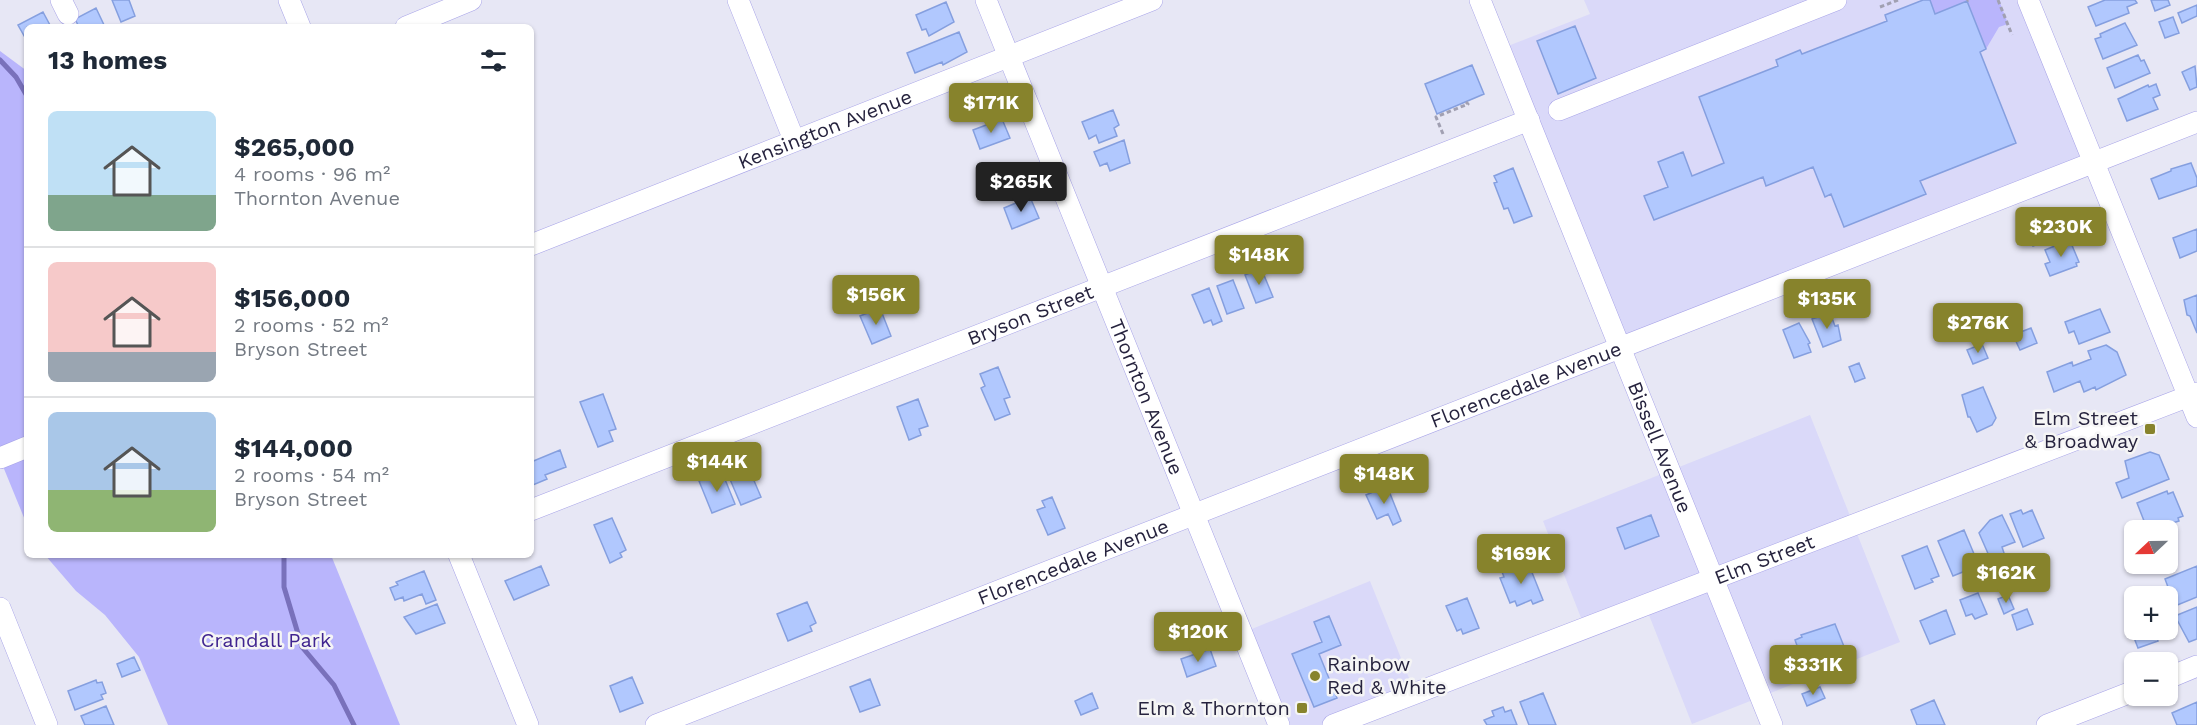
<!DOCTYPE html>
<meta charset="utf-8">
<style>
body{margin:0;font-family:"Work Sans",sans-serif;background:#f6f6f7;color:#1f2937;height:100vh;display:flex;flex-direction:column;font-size:22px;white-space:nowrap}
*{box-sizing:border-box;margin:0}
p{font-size:20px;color:#747a83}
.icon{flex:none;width:33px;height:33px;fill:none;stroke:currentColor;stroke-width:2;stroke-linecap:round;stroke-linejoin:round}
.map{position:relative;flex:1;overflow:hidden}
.panel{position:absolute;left:24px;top:24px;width:510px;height:534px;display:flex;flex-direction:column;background:#fff;border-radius:9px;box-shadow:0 2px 4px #0004}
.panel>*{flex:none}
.needle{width:39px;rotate:248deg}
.buttons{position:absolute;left:2124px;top:520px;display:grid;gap:12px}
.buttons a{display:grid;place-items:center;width:54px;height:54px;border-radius:9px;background:#fff;box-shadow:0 2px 4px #0004;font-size:30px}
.price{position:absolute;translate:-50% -51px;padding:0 14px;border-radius:6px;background:#87832c;color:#fff;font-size:20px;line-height:39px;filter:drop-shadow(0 2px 3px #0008)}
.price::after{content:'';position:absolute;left:50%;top:36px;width:18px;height:14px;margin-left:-9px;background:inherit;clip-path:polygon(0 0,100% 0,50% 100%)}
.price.active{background:#222;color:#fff}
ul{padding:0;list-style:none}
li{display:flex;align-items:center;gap:18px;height:150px;padding:0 24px}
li+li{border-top:2px solid #e0e1e3}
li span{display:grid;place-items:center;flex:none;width:168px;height:120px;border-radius:9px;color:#555}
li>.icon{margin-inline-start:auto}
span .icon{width:72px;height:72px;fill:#fffc;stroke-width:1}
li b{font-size:26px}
h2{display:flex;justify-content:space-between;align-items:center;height:72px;padding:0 24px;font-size:26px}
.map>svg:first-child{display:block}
.built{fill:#dad9f9}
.green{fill:#b9b5fc}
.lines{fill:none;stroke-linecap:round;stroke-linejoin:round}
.stream{stroke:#7971bb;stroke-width:5}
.building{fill:#b1c8fe;stroke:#859fdf;stroke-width:1.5}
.minor-casing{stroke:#a8a4e8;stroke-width:22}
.path{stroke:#a1a0b2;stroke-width:3;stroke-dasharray:4.5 3;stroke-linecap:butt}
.minor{stroke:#fff;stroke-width:21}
.poi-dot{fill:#87832c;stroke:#f5f5f5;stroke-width:2}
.labels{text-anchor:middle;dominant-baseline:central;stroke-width:5;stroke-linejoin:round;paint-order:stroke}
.street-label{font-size:20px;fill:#26233e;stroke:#f5f5f5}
.poi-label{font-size:20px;fill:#26233e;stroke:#f5f5f5;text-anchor:end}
.park-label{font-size:20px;fill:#402590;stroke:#f5f5f5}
</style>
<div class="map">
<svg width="2197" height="725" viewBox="0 0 2197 725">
<rect width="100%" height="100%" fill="#e7e7f5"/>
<path class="built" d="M1584 0H2028L2094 163 1620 348 1500 49 1590 14Z
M1810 415 1900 642 1692 724 1645 605 1585 628 1543 521Z
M1370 581 1415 693 1333 725H1279L1242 633Z"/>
<path class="green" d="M1930 0H1999L2008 24 1999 27 1986 49 1967 2 1935 14Z
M0 51 27 71V525L0 459Z
M45 555H331L400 725H168L139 657 105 615 76 591Z"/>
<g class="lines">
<path class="stream" d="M0 60 16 77 27 96
M284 555V587L302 647 334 685 354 725"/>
</g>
<path class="building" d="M112 0H129L135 16 121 22Z
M1923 0H1930L1935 14 1967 1 1986 49 1980 52 2016 143 1920 181 1926 194 1844 227 1831 194 1825 197 1813 167 1766 186 1763 177 1654 220 1644 196 1668 187 1658 162 1683 152 1692 176 1724 163 1699 97 1778 66 1776 60 1800 50 1802 54 1887 21 1885 15Z
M2105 0H2135L2137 3 2127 7 2129 13 2096 26 2088 7Z
M2151 0H2168L2170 5 2155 11Z
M946 2 954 22 929 36 926 29 922 30 916 15Z
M2197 5V16L2182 23 2178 13Z
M96 8 105 27H79L75 19Z
M43 12 51 27H27V41L18 25Z
M2173 17 2179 33 2165 38 2159 22Z
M2125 23 2137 45 2103 59 2095 39 2101 37 2100 34Z
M1575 26 1596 78 1558 94 1537 41Z
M959 32 967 52 943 65 942 62 915 73 907 53Z
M2138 55 2141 61 2144 60 2150 73 2115 88 2107 68Z
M1472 65 1484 94 1437 114 1425 84Z
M2195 66 2197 87 2190 90 2182 72Z
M2156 84 2160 95 2153 98 2158 109 2127 121 2118 99 2148 85 2149 87Z
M1113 110 1119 125 1114 128 1117 136 1099 143 1096 135 1089 139 1082 122Z
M1002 119 1010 138 980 149 973 130Z
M1124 140 1130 163 1110 171 1107 163 1100 166 1094 152Z
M2191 163 2197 178V186L2159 199 2151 179 2171 171V169Z
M1513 168 1532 216 1514 223 1508 208 1504 209 1494 183 1497 182 1494 176Z
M1030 197 1039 218 1012 229 1004 208Z
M2061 211 2069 232 2033 246 2027 231 2023 233 2019 224 2028 220 2030 224Z
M2197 229V251L2180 258 2173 238Z
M2067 241 2068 244 2071 243 2079 262 2076 263 2077 266 2050 276 2045 264 2050 262 2045 250Z
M1261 268 1273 297 1256 303 1245 275Z
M1233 280 1244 308 1227 314 1217 286Z
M1209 288 1222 321 1213 325 1211 320 1204 323 1192 295Z
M2197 295V333L2190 316 2187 315 2184 300Z
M880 308 891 336 872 344 860 316Z
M2100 309 2110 332 2079 344 2074 331 2069 333 2065 322Z
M1830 313 1835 326 1838 325 1841 340 1823 347 1812 319Z
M1799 323 1810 343 1808 344 1811 352 1794 358 1783 330Z
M2031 328 2037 343 2020 350 2013 335Z
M1982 344 1988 358 1973 364 1967 350Z
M2106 345 2117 352 2126 375 2096 390 2095 387 2084 392 2080 381 2054 392 2047 372 2072 362 2073 366 2091 359 2088 351Z
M1859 363 1865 378 1855 382 1849 367Z
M998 367 1010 397 1004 399 1010 414 995 420 981 388 985 386 980 374Z
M1983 387 1996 418 1992 425 1977 432 1970 417H1968L1962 395Z
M603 394 616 429 609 431 613 441 598 447 580 402Z
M918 399 928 426 919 429 921 435 909 440 897 407Z
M560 450 566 467 545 475 547 479 533 485 531 462Z
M2150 452 2159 455 2169 479 2122 498 2116 483 2129 478 2125 461Z
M749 469 761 497 741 505 729 477Z
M722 472 735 504 712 513 699 481Z
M1387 486 1401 521 1393 525 1388 514 1377 519 1366 495Z
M2167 491 2168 494 2173 492 2183 516 2178 518 2179 521 2148 531 2137 503Z
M1052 497 1065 528 1048 535 1037 510 1045 507 1042 501Z
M2021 510 2023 514 2032 510 2044 538 2023 547 2010 514Z
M1651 515 1659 536 1625 549 1617 528Z
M2002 515 2015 542 2002 547 2004 553 1990 558 1979 533 1990 520Z
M612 518 626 550 620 553 622 557 610 563 594 525Z
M1964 530 1977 561 1968 565 1970 569 1953 576 1938 541Z
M1927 546 1939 576 1931 579 1933 582 1915 589 1902 556Z
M1523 564 1524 567 1529 565 1543 600 1533 604 1531 600 1517 606 1515 601 1510 603 1500 578 1504 577 1502 572Z
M541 566 549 585 514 600 505 581Z
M2197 566V597L2175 606 2165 579Z
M424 571 436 600 426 604 422 594 404 601 403 597 395 600 390 588 398 585 396 582Z
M1978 593 1987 614 1975 619 1972 614 1966 616 1960 600Z
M2008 595 2014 609 2004 614 1998 599Z
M1467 598 1479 628 1463 634 1461 629 1457 631 1446 606Z
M807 602 816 623 810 626 812 631 788 641 777 614Z
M437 604 445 623 416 634 404 617Z
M2197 607V639L2189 642 2175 616Z
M2027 609 2033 624 2017 630 2012 615Z
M1946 610 1955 634 1930 644 1920 621Z
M1329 616 1341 645 1319 654 1337 698 1314 707 1292 654 1322 642 1314 622Z
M1835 624 1845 649 1804 665 1795 640 1802 637 1801 635Z
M2134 629 2154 630 2158 641 2138 648 2131 630Z
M1210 649 1216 666 1187 677 1181 659Z
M134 657 140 670 122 677 117 664Z
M632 677 643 703 620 712 610 686Z
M870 679 880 705 860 712 850 687Z
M96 680 97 683 102 682 106 693 101 695 103 699 75 710 68 691Z
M1820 687 1825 698 1807 706 1802 694Z
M1092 693 1098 708 1081 715 1075 701Z
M1543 693 1556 725H1529L1520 702Z
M1934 700 1945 725H1917L1911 710Z
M2197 702V725H2177L2172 713Z
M106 706 114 725H85L81 716Z
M1503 707 1505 712 1511 710 1517 725H1487L1484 720 1494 716 1492 711Z"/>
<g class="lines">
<defs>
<g id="minor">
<path d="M61 0 68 14"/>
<path d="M289 0 300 27"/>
<path d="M738 0 794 140"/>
<path id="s1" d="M986 0 1279 725"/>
<path id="s2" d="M1480 0 1772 725"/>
<path d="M2028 0 2197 417"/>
<path d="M406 27 471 0"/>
<path d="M1559 110 1836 0"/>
<path id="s3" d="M531 245 1152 0"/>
<path d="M0 458 27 447"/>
<path id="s4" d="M531 510 1529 120"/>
<path d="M459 555 528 725"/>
<path d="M0 608 47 725"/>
<path d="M2168 678 2197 666"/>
<path id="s5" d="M656 725 2197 122"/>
<path id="s6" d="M1333 725 2197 393"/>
<path d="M2047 725 2134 691"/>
</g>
</defs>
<use href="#minor" class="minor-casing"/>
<path class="path" d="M1998 0 2012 35
M1967 1 1968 0
M1880 7 1898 0
M1443 134 1436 117 1468 104 1466 102"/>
<use href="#minor" class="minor"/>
</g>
<g class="poi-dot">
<rect x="2144" y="423" width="12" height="12" rx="3"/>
<circle cx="1315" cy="676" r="6"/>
<rect x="1296" y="702" width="12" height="12" rx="3"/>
</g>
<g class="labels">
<g class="street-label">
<text stroke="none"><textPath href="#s3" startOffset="316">Kensington Avenue</textPath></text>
<text stroke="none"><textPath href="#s4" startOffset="536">Bryson Street</textPath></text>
<text stroke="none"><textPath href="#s5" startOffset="934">Florencedale Avenue</textPath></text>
<text stroke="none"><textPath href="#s1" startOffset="428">Thornton Avenue</textPath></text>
<text stroke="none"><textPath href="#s2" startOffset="482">Bissell Avenue</textPath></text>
<text stroke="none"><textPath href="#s6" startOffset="462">Elm Street</textPath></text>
<text stroke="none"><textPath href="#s5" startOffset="448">Florencedale Avenue</textPath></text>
</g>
<g class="poi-label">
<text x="2138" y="418">Elm Street<tspan x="2138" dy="23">&amp; Broadway</tspan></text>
<text x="1327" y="664" text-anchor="start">Rainbow<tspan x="1327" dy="23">Red &amp; White</tspan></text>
<text x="1290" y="708">Elm &amp; Thornton</text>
</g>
<g class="park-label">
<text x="266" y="640">Crandall Park</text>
</g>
</g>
</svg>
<div class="buttons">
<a><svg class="needle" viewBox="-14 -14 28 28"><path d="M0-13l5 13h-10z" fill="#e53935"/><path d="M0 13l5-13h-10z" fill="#747a83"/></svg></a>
<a>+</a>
<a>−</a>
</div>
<b class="price" style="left:991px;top:134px">$171K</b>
<b class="price active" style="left:1021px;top:213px">$265K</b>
<b class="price" style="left:2061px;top:258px">$230K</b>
<b class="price" style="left:1259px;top:286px">$148K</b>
<b class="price" style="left:876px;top:326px">$156K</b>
<b class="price" style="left:1827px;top:330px">$135K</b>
<b class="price" style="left:1978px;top:354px">$276K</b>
<b class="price" style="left:717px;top:493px">$144K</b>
<b class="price" style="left:1384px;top:505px">$148K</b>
<b class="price" style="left:1521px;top:585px">$169K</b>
<b class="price" style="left:2006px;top:604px">$162K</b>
<b class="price" style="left:1198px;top:663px">$120K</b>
<b class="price" style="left:1813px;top:696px">$331K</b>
<section class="panel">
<h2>13 homes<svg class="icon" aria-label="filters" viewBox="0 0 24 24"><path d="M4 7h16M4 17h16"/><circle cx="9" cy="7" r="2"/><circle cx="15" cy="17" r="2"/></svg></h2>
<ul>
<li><span style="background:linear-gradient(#bfe0f5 70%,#7fa58c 0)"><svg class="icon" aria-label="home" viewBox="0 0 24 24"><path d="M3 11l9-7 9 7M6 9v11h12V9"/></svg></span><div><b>$265,000</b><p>4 rooms · 96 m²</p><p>Thornton Avenue</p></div></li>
<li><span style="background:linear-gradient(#f6c9c9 75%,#9aa5b1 0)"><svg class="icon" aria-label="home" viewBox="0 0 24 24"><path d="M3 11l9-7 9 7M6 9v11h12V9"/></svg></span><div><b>$156,000</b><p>2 rooms · 52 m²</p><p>Bryson Street</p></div></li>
<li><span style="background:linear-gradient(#a9c7e8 65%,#8fb573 0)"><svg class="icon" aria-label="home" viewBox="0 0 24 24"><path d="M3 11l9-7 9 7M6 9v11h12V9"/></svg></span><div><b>$144,000</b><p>2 rooms · 54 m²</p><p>Bryson Street</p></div></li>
</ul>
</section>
</div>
